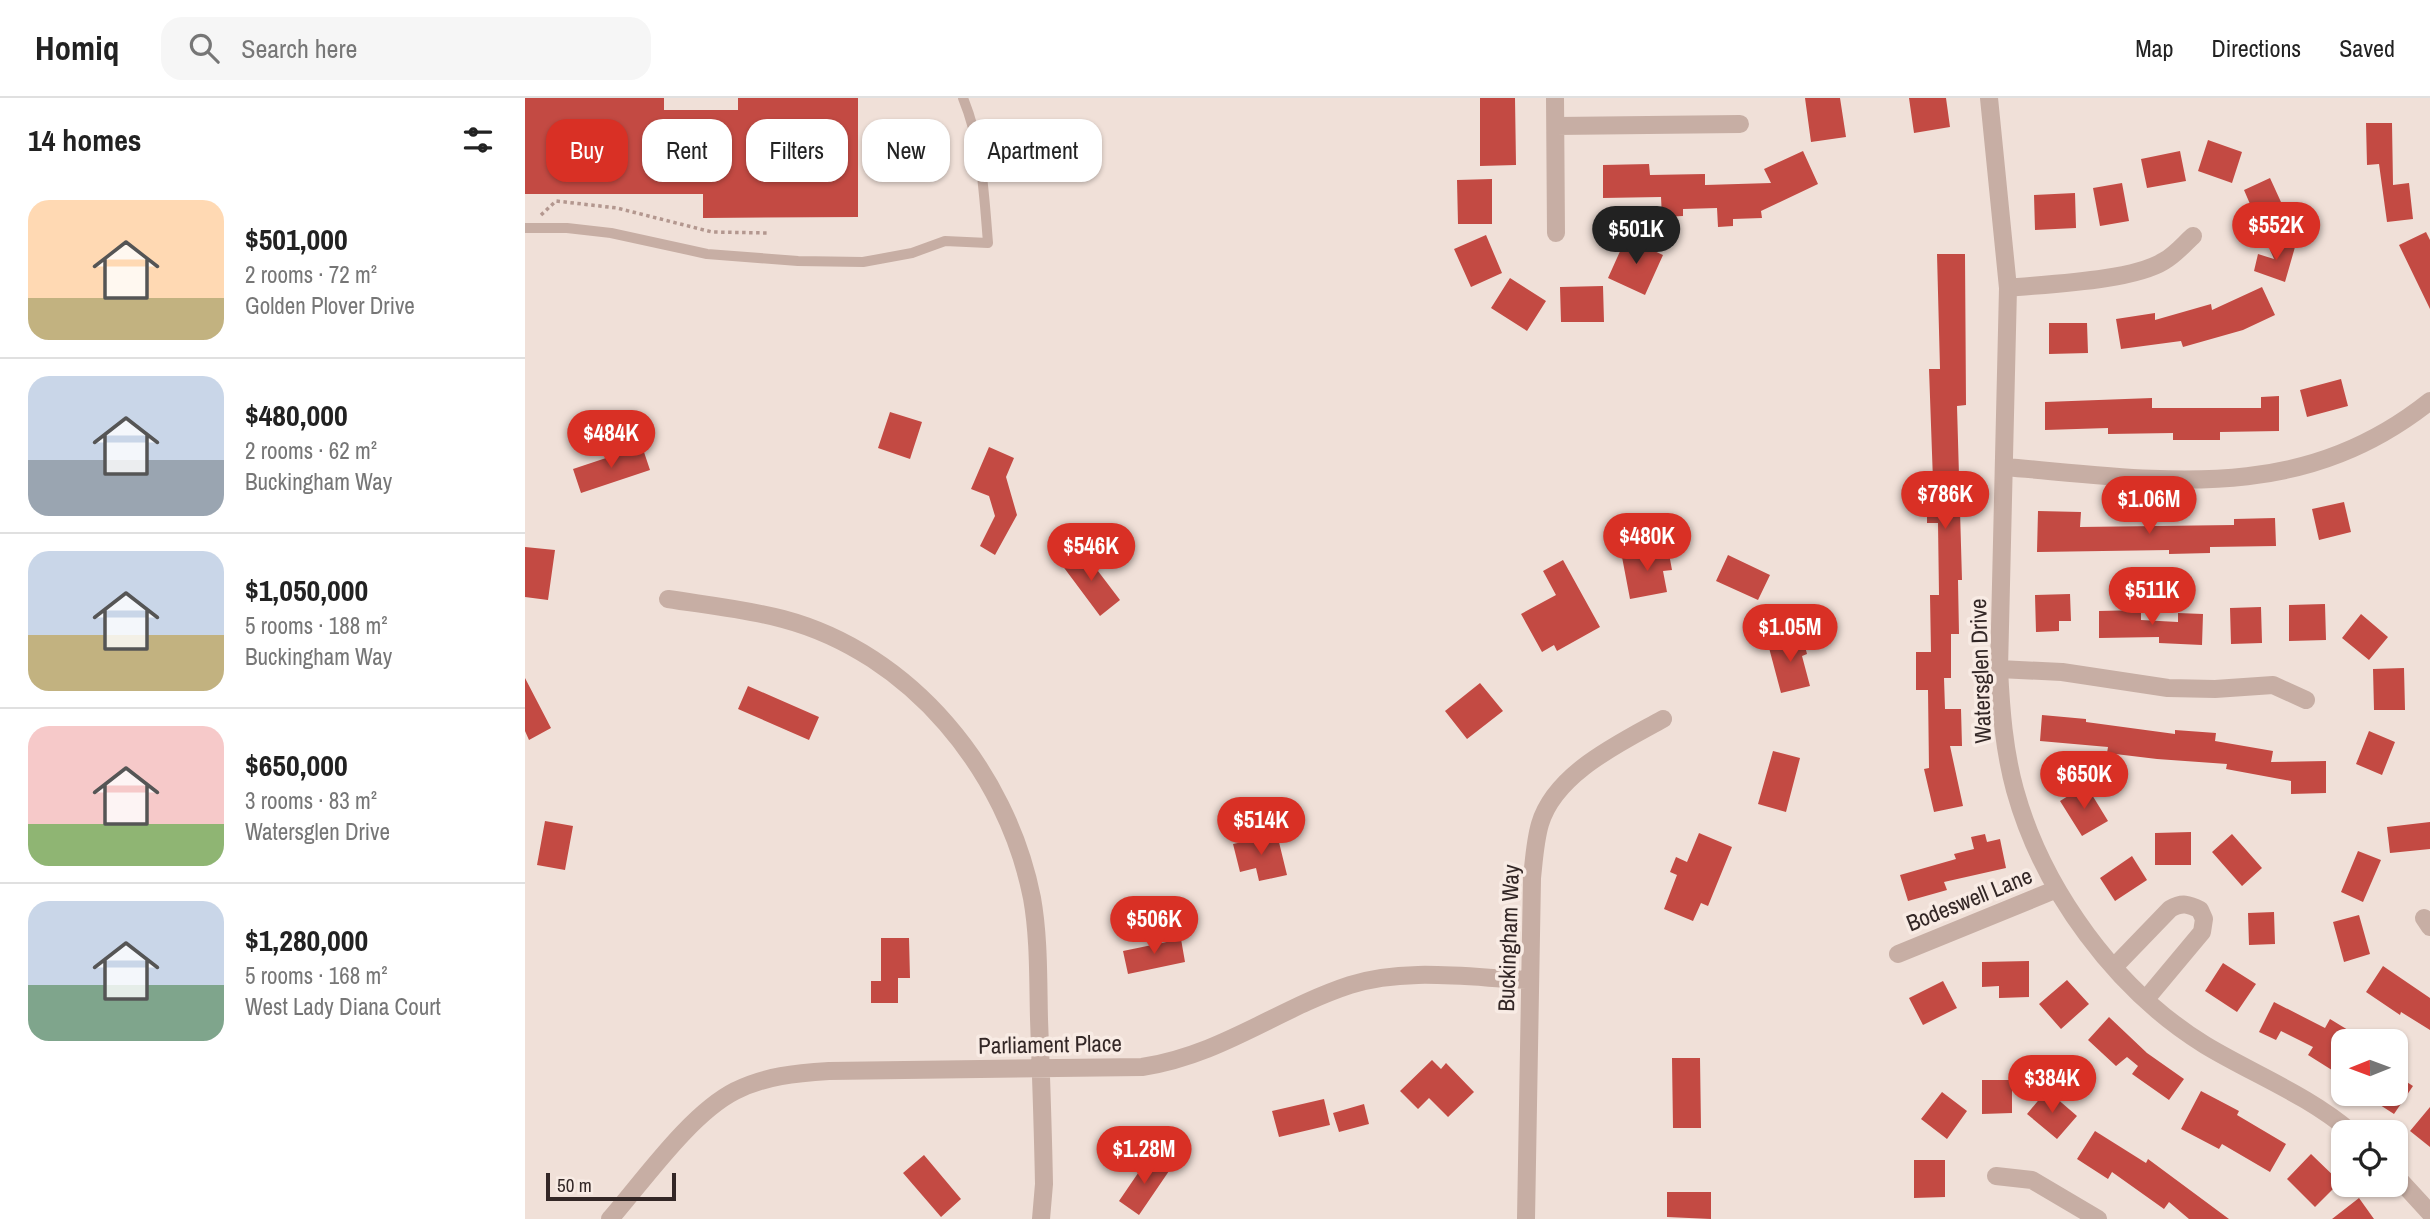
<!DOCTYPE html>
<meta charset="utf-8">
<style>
body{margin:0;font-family:"Archivo Narrow",sans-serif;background:#f6f6f6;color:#222;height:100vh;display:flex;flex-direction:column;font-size:26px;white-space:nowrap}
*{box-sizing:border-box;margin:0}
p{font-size:23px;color:#767676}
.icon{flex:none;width:38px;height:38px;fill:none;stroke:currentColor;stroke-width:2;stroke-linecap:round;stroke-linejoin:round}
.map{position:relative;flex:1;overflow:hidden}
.sheet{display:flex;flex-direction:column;background:#fff;width:525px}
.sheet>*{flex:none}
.hud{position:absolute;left:21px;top:21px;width:665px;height:63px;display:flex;gap:14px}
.needle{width:46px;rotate:269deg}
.tools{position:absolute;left:1806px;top:931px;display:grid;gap:14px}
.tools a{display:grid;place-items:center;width:77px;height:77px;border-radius:14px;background:#fff;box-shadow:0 2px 5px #0004;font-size:35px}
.scale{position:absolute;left:21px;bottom:18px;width:130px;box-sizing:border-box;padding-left:7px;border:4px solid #332726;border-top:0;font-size:19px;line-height:24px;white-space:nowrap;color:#332726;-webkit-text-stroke:5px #f8ebe4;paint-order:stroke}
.price{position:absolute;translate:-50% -60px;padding:0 16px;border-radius:24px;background:#d93025;color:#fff;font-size:23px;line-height:46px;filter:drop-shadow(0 2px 4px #0008)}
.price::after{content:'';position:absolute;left:50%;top:42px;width:21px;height:16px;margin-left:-10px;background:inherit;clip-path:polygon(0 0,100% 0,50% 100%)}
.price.active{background:#222;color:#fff}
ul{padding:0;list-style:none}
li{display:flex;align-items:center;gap:21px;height:175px;padding:0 28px}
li+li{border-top:2px solid #e0e0e0}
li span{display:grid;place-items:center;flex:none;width:196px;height:140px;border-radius:21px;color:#555}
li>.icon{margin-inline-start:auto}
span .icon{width:84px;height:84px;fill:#fffc;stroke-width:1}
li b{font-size:30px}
h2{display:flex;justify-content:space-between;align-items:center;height:84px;padding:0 28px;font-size:30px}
.pill{padding:0 24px;border-radius:21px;background:#fff;box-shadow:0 2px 5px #0004;font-size:24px;line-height:63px}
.pill.active{background:#d93025;color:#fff}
header{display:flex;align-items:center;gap:42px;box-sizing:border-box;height:98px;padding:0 35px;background:#fff;border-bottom:2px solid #e0e0e0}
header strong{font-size:33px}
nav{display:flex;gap:38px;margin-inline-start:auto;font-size:24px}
.search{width:490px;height:63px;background:#f6f6f6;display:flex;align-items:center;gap:18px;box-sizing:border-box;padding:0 24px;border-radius:21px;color:#767676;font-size:26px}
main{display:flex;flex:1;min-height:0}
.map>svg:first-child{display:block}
.building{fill:#c34a43}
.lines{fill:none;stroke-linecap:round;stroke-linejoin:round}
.path{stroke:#b3978f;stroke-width:3.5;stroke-dasharray:3.5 3.5;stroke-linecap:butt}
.service{stroke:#c7aea4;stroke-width:10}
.minor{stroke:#c7aea4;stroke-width:18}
.labels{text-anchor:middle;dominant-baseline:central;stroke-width:7;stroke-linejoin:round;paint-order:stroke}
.street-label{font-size:23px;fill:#332726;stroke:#f8ebe4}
</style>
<header>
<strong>Homiq</strong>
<div class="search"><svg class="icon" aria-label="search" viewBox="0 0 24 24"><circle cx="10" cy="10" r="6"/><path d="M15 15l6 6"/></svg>Search here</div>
<nav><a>Map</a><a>Directions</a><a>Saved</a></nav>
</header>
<main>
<section class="sheet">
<h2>14 homes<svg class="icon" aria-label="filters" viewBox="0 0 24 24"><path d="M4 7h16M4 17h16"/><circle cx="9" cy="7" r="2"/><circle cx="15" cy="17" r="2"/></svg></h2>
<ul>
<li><span style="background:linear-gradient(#ffd9b3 70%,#c2b280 0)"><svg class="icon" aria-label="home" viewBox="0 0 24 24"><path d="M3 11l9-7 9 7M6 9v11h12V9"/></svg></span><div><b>$501,000</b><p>2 rooms · 72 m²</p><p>Golden Plover Drive</p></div></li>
<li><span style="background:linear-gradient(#c9d6e8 60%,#9aa5b1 0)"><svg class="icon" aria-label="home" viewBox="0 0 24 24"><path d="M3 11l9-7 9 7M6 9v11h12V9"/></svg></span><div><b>$480,000</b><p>2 rooms · 62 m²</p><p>Buckingham Way</p></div></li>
<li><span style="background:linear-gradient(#c9d6e8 60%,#c2b280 0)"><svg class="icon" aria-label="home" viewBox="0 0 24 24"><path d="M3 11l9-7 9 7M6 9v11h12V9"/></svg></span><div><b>$1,050,000</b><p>5 rooms · 188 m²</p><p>Buckingham Way</p></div></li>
<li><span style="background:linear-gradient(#f6c9c9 70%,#8fb573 0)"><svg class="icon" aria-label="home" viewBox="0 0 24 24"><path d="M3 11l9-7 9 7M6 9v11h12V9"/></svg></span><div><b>$650,000</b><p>3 rooms · 83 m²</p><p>Watersglen Drive</p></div></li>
<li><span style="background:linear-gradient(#c9d6e8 60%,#7fa58c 0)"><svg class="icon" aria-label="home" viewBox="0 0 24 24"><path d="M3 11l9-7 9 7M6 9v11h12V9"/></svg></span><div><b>$1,280,000</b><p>5 rooms · 168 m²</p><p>West Lady Diana Court</p></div></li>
</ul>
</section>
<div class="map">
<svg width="1905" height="1121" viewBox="0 0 1905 1121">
<rect width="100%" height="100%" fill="#f0e0d8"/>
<path class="building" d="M0 0H139V12H213V0H333V119L178 120V96H0Z
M955 0H990L991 67 955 68Z
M1280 0H1315L1321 39 1286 44Z
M1384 0H1421L1425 29 1389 35Z
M1841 25H1867L1868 87 1884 85 1888 121 1862 124 1854 66 1842 67Z
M1683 42 1717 54 1707 85 1673 73Z
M1278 53 1293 86 1236 113 1237 120 1208 121V128L1193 129 1192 110 1158 111V118L1137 119 1136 99 1078 100V67L1124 66 1125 77 1180 76V87L1246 85 1239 71Z
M1655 53 1661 83 1622 90 1616 61Z
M1745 80 1761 115 1734 127 1719 92Z
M967 81V126H933L932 82Z
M1597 85 1604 123 1575 128 1568 90Z
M1550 95 1551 130 1510 132 1509 97Z
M1901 134 1905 142V211L1874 147Z
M961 137 977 175 946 189 929 151Z
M1101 140 1138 157 1120 197 1083 180Z
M1748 142 1770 149 1760 184 1729 173 1733 156 1749 161 1745 152Z
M1412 156H1440L1441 307 1432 308 1437 482H1433L1434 536H1426V580H1419L1420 611H1436L1437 648H1425L1438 708 1409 714 1399 671 1404 670 1403 592H1391V554H1406L1405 497H1414L1413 425H1402V384L1408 383 1404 271H1415Z
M985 180 1021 203 1002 233 966 210Z
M1078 188 1079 224H1036L1035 189Z
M1737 189 1750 217 1718 232 1658 249 1656 243 1596 251 1591 221 1630 215V222L1686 206 1687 212Z
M1524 225H1562L1563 255 1524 256Z
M1816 281 1823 308 1782 319 1775 292Z
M1754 298V333L1695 334V342H1648V335L1583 336V330L1520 332V304L1627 300V310H1736V299Z
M365 314 397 324 385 361 353 350Z
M117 348 125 372 56 395 48 371Z
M464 349 489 360 481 379 492 417 470 457 455 448 470 418 464 398 446 391Z
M1819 404 1826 434 1794 442 1787 411Z
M1513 413 1556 414 1555 429 1709 427V421L1750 420 1751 448 1685 449V455L1644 456V452L1512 454Z
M0 449 30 452 23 502 0 499Z
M1143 450 1147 472 1138 473 1142 494 1105 501 1097 459Z
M557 452 595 502 575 518 537 467Z
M1203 457 1245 477 1233 502 1191 483Z
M1038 462 1075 529 1032 553 1029 547 1017 554 996 516 1031 497 1018 473Z
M1545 496 1546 523H1534V533L1511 534 1510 497Z
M1800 506 1801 542 1764 543V507Z
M1736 509 1737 545 1706 546 1705 510Z
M1616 512V522L1653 524V515L1678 516 1677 547 1634 545V539L1574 540V513Z
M1836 516 1863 539 1844 562 1817 540Z
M1277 537 1282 556 1277 558 1285 588 1256 595 1243 546Z
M1879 570 1880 612H1849L1848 571Z
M0 580 26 630 4 642 0 633Z
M955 585 978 613 942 641 920 613Z
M223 588 294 619 284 642 213 611Z
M1517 617 1561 621V624L1650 636V632L1691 635 1690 643 1748 653 1746 664 1801 663V695L1766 696V683L1701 671 1702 666 1632 661 1582 655 1583 649 1515 643Z
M1844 633 1870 644 1857 677 1831 666Z
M1248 653 1275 660 1261 714 1233 706Z
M1561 687 1583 723 1557 738 1535 703Z
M20 723 48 728 40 772 12 767Z
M1905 724V751L1865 755 1862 729Z
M1666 734V767H1630V735Z
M1174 735 1207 749 1183 808 1176 805 1168 823 1139 811 1152 777 1145 774 1151 759 1162 764Z
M752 736 762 777 734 783 731 770 715 774 708 746Z
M1460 736 1462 744 1475 741 1481 770 1419 784 1422 792 1383 803 1375 777 1431 761 1429 756 1449 751 1446 739Z
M1707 736 1737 770 1717 788 1687 754Z
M1833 753 1856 762 1838 804 1816 794Z
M1607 758 1622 782 1590 803 1575 780Z
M1749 814 1750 846 1724 847 1723 815Z
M1834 817 1845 856 1819 864 1808 824Z
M356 840H384L385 880H373V905H346V883H356Z
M656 841 660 864 603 876 598 853Z
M1504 863V899L1474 900V888L1457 889V864Z
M1698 865 1731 886 1712 914 1680 893Z
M1858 868 1905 900V932L1876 914 1875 917 1841 894Z
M1542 882 1564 906 1536 931 1514 906Z
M1418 883 1432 910 1398 927 1384 900Z
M1749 904 1800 930 1805 921 1841 943H1818V979L1783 957 1788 949 1756 933 1751 942 1734 934Z
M1584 919 1622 955 1659 981 1644 1002 1607 976 1613 968 1602 959 1591 968 1563 942Z
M1147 960H1175L1176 1030H1148Z
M907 962 916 971 921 965 949 994 923 1019 904 1000 893 1011 875 993Z
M1871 977 1888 988 1869 1016 1838 996H1871Z
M1457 982H1487V1015L1457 1016Z
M1522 992 1552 1018 1532 1041 1502 1016Z
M1676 993 1714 1013 1712 1017 1761 1046 1745 1074 1697 1046 1694 1051 1656 1031Z
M1417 994 1442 1013 1422 1041 1396 1021Z
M799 1001 805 1027 754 1039 747 1013Z
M839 1006 844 1026 814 1034 808 1015Z
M1905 1009V1049L1885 1033Z
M1570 1033 1621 1065 1623 1061 1704 1121H1664L1644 1104 1639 1111 1587 1074 1583 1081 1552 1061Z
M1786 1056 1815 1084 1790 1109 1762 1081Z
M399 1057 436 1101 416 1119 378 1075Z
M624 1059 644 1073 614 1117 594 1103Z
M1389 1062H1420V1099L1389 1100Z
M1142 1094H1186V1121L1142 1119Z
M1834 1100 1849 1121H1807Z"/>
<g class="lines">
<path class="path" d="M16 117 31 103 92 110 187 134 242 135"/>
<path class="service" d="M0 130H42L86 135 182 156 273 163 338 164 387 155 420 143 463 145C459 96 457 46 438 0"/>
<path class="minor" d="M1030 0 1031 135
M1464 0 1483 190 1474 571C1476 612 1479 652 1490 692 1518 793 1591 892 1680 947 1728 976 1783 997 1826 1034
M1031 28 1215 26
M1483 190C1522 186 1607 183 1639 163 1650 157 1659 146 1668 138
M1480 369C1635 382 1773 408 1905 303
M143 501C181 507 220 511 258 521 386 555 482 673 507 800 514 839 513 881 514 921 516 976 518 1031 519 1086L516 1121
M1474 571 1537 574 1643 590 1690 591 1748 587 1781 602
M1899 820 1905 829
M1373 856 1532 791
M1589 869 1645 811C1657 804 1664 806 1675 812L1679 821 1677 834 1621 901
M1471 1078 1507 1082 1573 1121
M1871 1078 1905 1115
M85 1121C119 1082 165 1016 210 993 240 978 271 975 304 973L617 969C696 957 752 911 825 887 881 869 947 880 1005 882
M1001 1121 1007 780C1009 762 1010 743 1015 726 1030 675 1095 645 1138 621"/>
</g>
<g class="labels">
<g class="street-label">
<text transform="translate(1455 573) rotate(-92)">Watersglen Drive</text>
<text transform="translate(1444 801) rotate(-22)">Bodeswell Lane</text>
<text transform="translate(983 840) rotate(-88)">Buckingham Way</text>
<text transform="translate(525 946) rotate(-1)">Parliament Place</text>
</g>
</g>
</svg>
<div class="tools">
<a><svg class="needle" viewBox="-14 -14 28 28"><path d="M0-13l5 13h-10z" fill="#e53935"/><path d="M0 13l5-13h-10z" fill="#767676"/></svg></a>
<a><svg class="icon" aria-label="locate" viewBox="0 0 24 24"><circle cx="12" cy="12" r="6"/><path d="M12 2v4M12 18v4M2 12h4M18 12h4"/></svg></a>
</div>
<div class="scale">50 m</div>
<b class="price" style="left:1751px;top:164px">$552K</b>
<b class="price active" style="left:1111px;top:168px">$501K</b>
<b class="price" style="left:86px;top:372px">$484K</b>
<b class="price" style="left:1420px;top:433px">$786K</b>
<b class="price" style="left:1624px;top:438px">$1.06M</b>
<b class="price" style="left:1122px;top:475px">$480K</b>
<b class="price" style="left:566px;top:485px">$546K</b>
<b class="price" style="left:1627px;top:529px">$511K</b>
<b class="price" style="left:1265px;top:566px">$1.05M</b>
<b class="price" style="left:1559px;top:713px">$650K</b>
<b class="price" style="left:736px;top:759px">$514K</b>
<b class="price" style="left:629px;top:858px">$506K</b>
<b class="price" style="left:1527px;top:1017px">$384K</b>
<b class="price" style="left:619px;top:1088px">$1.28M</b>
<div class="hud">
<a class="pill active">Buy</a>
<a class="pill">Rent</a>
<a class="pill">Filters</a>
<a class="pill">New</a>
<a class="pill">Apartment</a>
</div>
</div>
</main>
